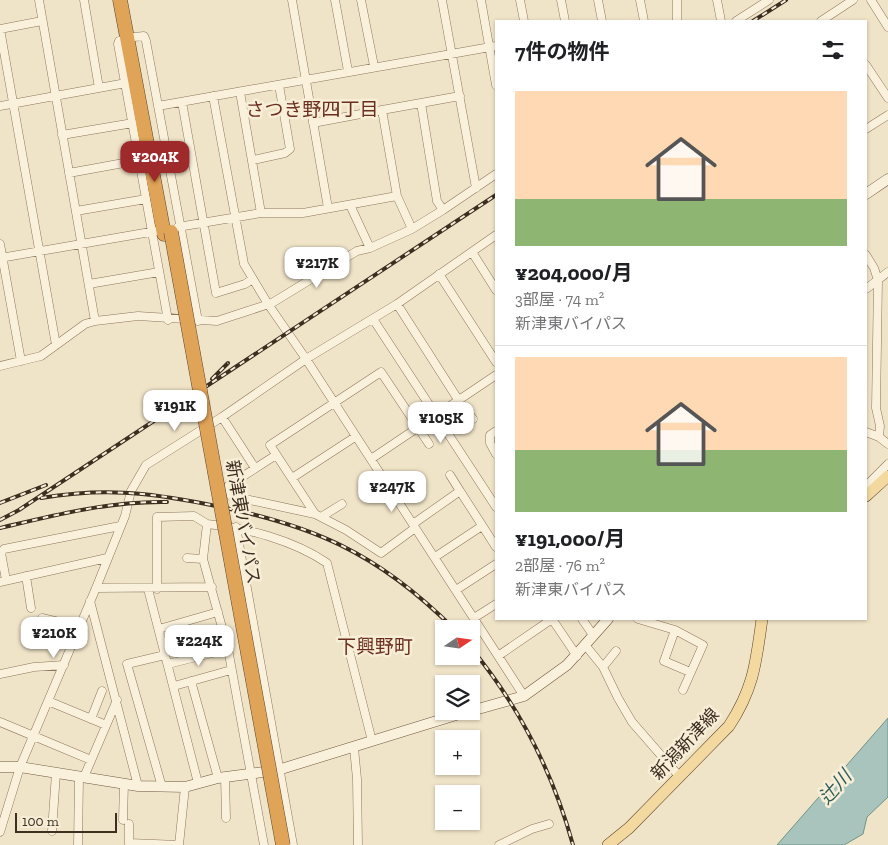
<!DOCTYPE html>
<html lang="ja">
<meta charset="utf-8">
<style>
body{margin:0;font-family:"Zilla Slab","Noto Sans JP",serif;background:#f2f2f2;color:#202124;height:100vh;display:flex;flex-direction:column;font-size:19px;white-space:nowrap}
*{box-sizing:border-box;margin:0}
p{font-size:16px;color:#757577}
.icon{flex:none;width:28px;height:28px;fill:none;stroke:currentColor;stroke-width:2;stroke-linecap:round;stroke-linejoin:round}
.map{position:relative;flex:1;overflow:hidden}
.details{position:absolute;left:495px;top:20px;width:372px;height:600px;display:flex;flex-direction:column;background:#fff;border-radius:0px;box-shadow:0 1px 4px #0004}
.details>*{flex:none}
.needle{width:32px;rotate:77deg}
.buttons{position:absolute;left:435px;top:620px;display:grid;gap:10px}
.buttons a{display:grid;place-items:center;width:45px;height:45px;border-radius:0px;background:#fff;box-shadow:0 1px 4px #0004;font-size:25px}
.scale{position:absolute;left:15px;bottom:12px;width:102px;box-sizing:border-box;padding-left:5px;border:2px solid #3d2e20;border-top:0;font-size:14px;line-height:18px;white-space:nowrap;color:#3d2e20;-webkit-text-stroke:4px #f7eed8;paint-order:stroke}
.price{position:absolute;translate:-50% -42px;padding:0 11px;border-radius:10px;background:#fff;color:#222;font-size:16px;line-height:32px;filter:drop-shadow(0 1px 2px #0008)}
.price::after{content:'';position:absolute;left:50%;top:30px;width:15px;height:11px;margin-left:-8px;background:inherit;clip-path:polygon(0 0,100% 0,50% 100%)}
.price.current{background:#9e2a2b;color:#fff}
ul{padding:0;list-style:none}
li{display:grid;align-content:center;gap:10px;height:265px;padding:0 20px}
li+li{border-top:1px solid #e0e0e0}
li span{display:grid;place-items:center;height:155px;border-radius:0px;color:#555}
li>.icon{margin-inline-start:auto}
span .icon{width:90px;height:90px;fill:#fffc;stroke-width:1}
li b{font-size:21px}
h2{display:flex;justify-content:space-between;align-items:center;height:60px;padding:0 20px;font-size:21px}
.map>svg:first-child{display:block}
.water{fill:#a9c4bc;stroke:#6f938a}
.lines{fill:none;stroke-linecap:round;stroke-linejoin:round}
.street-casing{stroke:#8d765c;stroke-width:9}
.secondary-casing{stroke:#6f573f;stroke-width:11}
.primary-casing{stroke:#5b4430;stroke-width:12}
.highway-casing{stroke:#5b4430;stroke-width:15}
.street{stroke:#faf1dc;stroke-width:8}
.secondary{stroke:#faf1dc;stroke-width:10}
.primary{stroke:#f3d9a0;stroke-width:11}
.highway{stroke:#e0a458;stroke-width:14}
.rail-casing{stroke:#3d2e20;stroke-width:4}
.rail{stroke:#f7eed8;stroke-width:2;stroke-dasharray:5.5;stroke-linecap:butt}
.highway-bridge-casing{stroke:#5b4430;stroke-width:15;stroke-linecap:butt}
.highway-bridge{stroke:#e0a458;stroke-width:14}
.labels{text-anchor:middle;dominant-baseline:central;stroke-width:5;stroke-linejoin:round;paint-order:stroke}
.street-label{font-size:18px;fill:#3d2e20;stroke:#f7eed8}
.neighbourhood-label{font-size:19px;fill:#6b2e1e;stroke:#f7eed8}
.water-label{font-size:19px;font-style:italic;fill:#2f5d5a;stroke:#f7eed8}
</style>
<div class="map">
<svg width="888" height="845" viewBox="0 0 888 845">
<rect width="100%" height="100%" fill="#f0e4c8"/>
<path class="water" d="M888 718V797L867 817 863 834 844 845H777Z"/>
<g class="lines">
<defs>
<path id="street" d="M39 0 95 321
M84 0 99 88
M292 0 328 208
M335 0 348 71
M361 0 374 66
M442 0 476 188
M481 0 496 85
M520 0 524 21
M561 0 565 21
M598 0 602 21
M640 0 644 21
M677 0V21
M717 0 721 21
M871 0 888 27
M736 21 769 0
M821 21 853 0
M0 29 56 345
M0 29 42 21
M134 37 144 36 146 41 198 321
M127 39 119 41 118 44 168 320
M866 65 888 98
M240 92 261 213
M213 96 244 264 268 304 306 359 524 696
M182 102 216 293 245 284 253 279
M421 103 437 201 443 210 496 174
M0 106 126 83
M158 106 496 46
M382 110 460 96
M866 129 888 115
M62 135 133 123
M253 160 285 153 290 149 279 85
M69 173 140 160
M350 205 370 248
M76 211 146 199
M178 227 261 213H303L397 196
M412 229 443 210
M0 244 21 361
M472 252 496 290
M866 255 874 268 878 280 876 408 880 426 879 437
M0 258 156 231
M439 274 496 362
M89 284 159 272
M866 289 888 272
M397 304 459 401 473 419
M373 319 496 507
M0 366 41 356 85 324 95 321 138 316 217 321 272 303 357 251 370 248 412 229 397 196 382 110 313 123
M222 417 255 468
M496 431 490 435V443L496 454
M866 432 879 437 888 444
M276 455 228 486 231 496 315 514
M371 459 496 375
M450 475 460 491
M292 478 355 437
M866 486 888 464
M321 517 342 504
M413 524 460 491 496 547
M236 527 293 845
M415 528 381 553 346 530 315 514 270 445 381 372 429 444
M435 557 482 526
M187 558 203 559
M26 576 31 608
M6 580 1 553 4 549 120 526
M0 582 107 558
M96 588 212 587
M148 589 198 783
M157 589V517L194 516 207 524
M456 590 496 564
M90 601 138 786
M42 618 80 627
M474 618 496 604
M552 619 577 656
M582 619 593 635
M638 619 675 630 703 645 683 690
M159 629 218 612
M675 630 664 661 690 672
M586 646 603 667 618 698 632 722 679 776
M498 656 552 619
M168 664 228 649
M603 667 616 651
M0 674 34 667 64 665
M191 681 218 778
M174 686 231 670
M48 701 106 725
M91 719 102 691
M0 722 91 760
M354 748 357 779 358 845
M84 777 117 700
M225 777 226 818
M162 787 127 664 165 655
M123 820 124 783
M129 824V843L179 845
M52 831 56 773
M0 832 20 767 96 588 125 516 131 491 146 465 222 417 306 359 397 304 496 235
M78 845 79 777
M179 845 185 787
M264 845 228 649 203 559 207 524C247 528 293 540 327 563L372 741
M499 845 532 829 549 824"/>
<path id="secondary" d="M866 194 888 179
M471 711 524 696 567 665 608 619
M0 767H20L138 786 185 787 218 778 278 770 469 711"/>
<path id="primary" d="M866 496 888 476
M608 845 629 828 729 726C754 688 756 662 762 619"/>
<path id="highway" d="M120 0 164 234"/>
</defs>
<use href="#street" class="street-casing"/>
<use href="#secondary" class="secondary-casing"/>
<use href="#primary" class="primary-casing"/>
<use href="#highway" class="highway-casing"/>
<use href="#street" class="street"/>
<use href="#secondary" class="secondary"/>
<use href="#primary" class="primary"/>
<use href="#highway" class="highway"/>
<defs>
<path id="rail" d="M753 21 786 0
M212 379 228 363
M41 498C102 488 146 492 206 504 311 524 377 552 454 629
M0 503 46 485
M0 520 19 510 496 195
M0 528C56 515 109 501 167 502
M471 648C519 706 553 773 573 845"/>
</defs>
<use href="#rail" class="rail-casing"/>
<use href="#rail" class="rail"/>
<defs>
<path id="highway-bridge" d="M171 232 283 845"/>
</defs>
<use href="#highway-bridge" class="highway-bridge-casing"/>
<use href="#highway-bridge" class="highway-bridge"/>
</g>
<g class="labels">
<g class="street-label">
<text transform="translate(243 522) rotate(80)">新津東バイパス</text>
<text transform="translate(685 744) rotate(-47)">新潟新津線</text>
</g>
<g class="neighbourhood-label">
<text x="312" y="109">さつき野四丁目</text>
<text x="375" y="646">下興野町</text>
</g>
<g class="water-label">
<text transform="translate(835 787) rotate(-48)">辻川</text>
</g>
</g>
</svg>
<div class="buttons">
<a><svg class="needle" viewBox="-14 -14 28 28"><path d="M0-13l5 13h-10z" fill="#e53935"/><path d="M0 13l5-13h-10z" fill="#757577"/></svg></a>
<a><svg class="icon" aria-label="layers" viewBox="0 0 24 24"><path d="M12 4l9 5-9 5-9-5zM3 14l9 5 9-5"/></svg></a>
<a>+</a>
<a>−</a>
</div>
<div class="scale">100 m</div>
<b class="price current" style="left:155px;top:183px">¥204K</b>
<b class="price" style="left:317px;top:289px">¥217K</b>
<b class="price" style="left:175px;top:432px">¥191K</b>
<b class="price" style="left:441px;top:444px">¥105K</b>
<b class="price" style="left:392px;top:513px">¥247K</b>
<b class="price" style="left:54px;top:659px">¥210K</b>
<b class="price" style="left:199px;top:667px">¥224K</b>
<section class="details">
<h2>7件の物件<svg class="icon" aria-label="filters" viewBox="0 0 24 24"><path d="M4 7h16M4 17h16"/><circle cx="9" cy="7" r="2"/><circle cx="15" cy="17" r="2"/></svg></h2>
<ul>
<li><span style="background:linear-gradient(#ffd9b3 70%,#8fb573 0)"><svg class="icon" aria-label="home" viewBox="0 0 24 24"><path d="M3 11l9-7 9 7M6 9v11h12V9"/></svg></span><div><b>¥204,000/月</b><p>3部屋 · 74 m²</p><p>新津東バイパス</p></div></li>
<li><span style="background:linear-gradient(#ffd9b3 60%,#8fb573 0)"><svg class="icon" aria-label="home" viewBox="0 0 24 24"><path d="M3 11l9-7 9 7M6 9v11h12V9"/></svg></span><div><b>¥191,000/月</b><p>2部屋 · 76 m²</p><p>新津東バイパス</p></div></li>
</ul>
</section>
</div>
